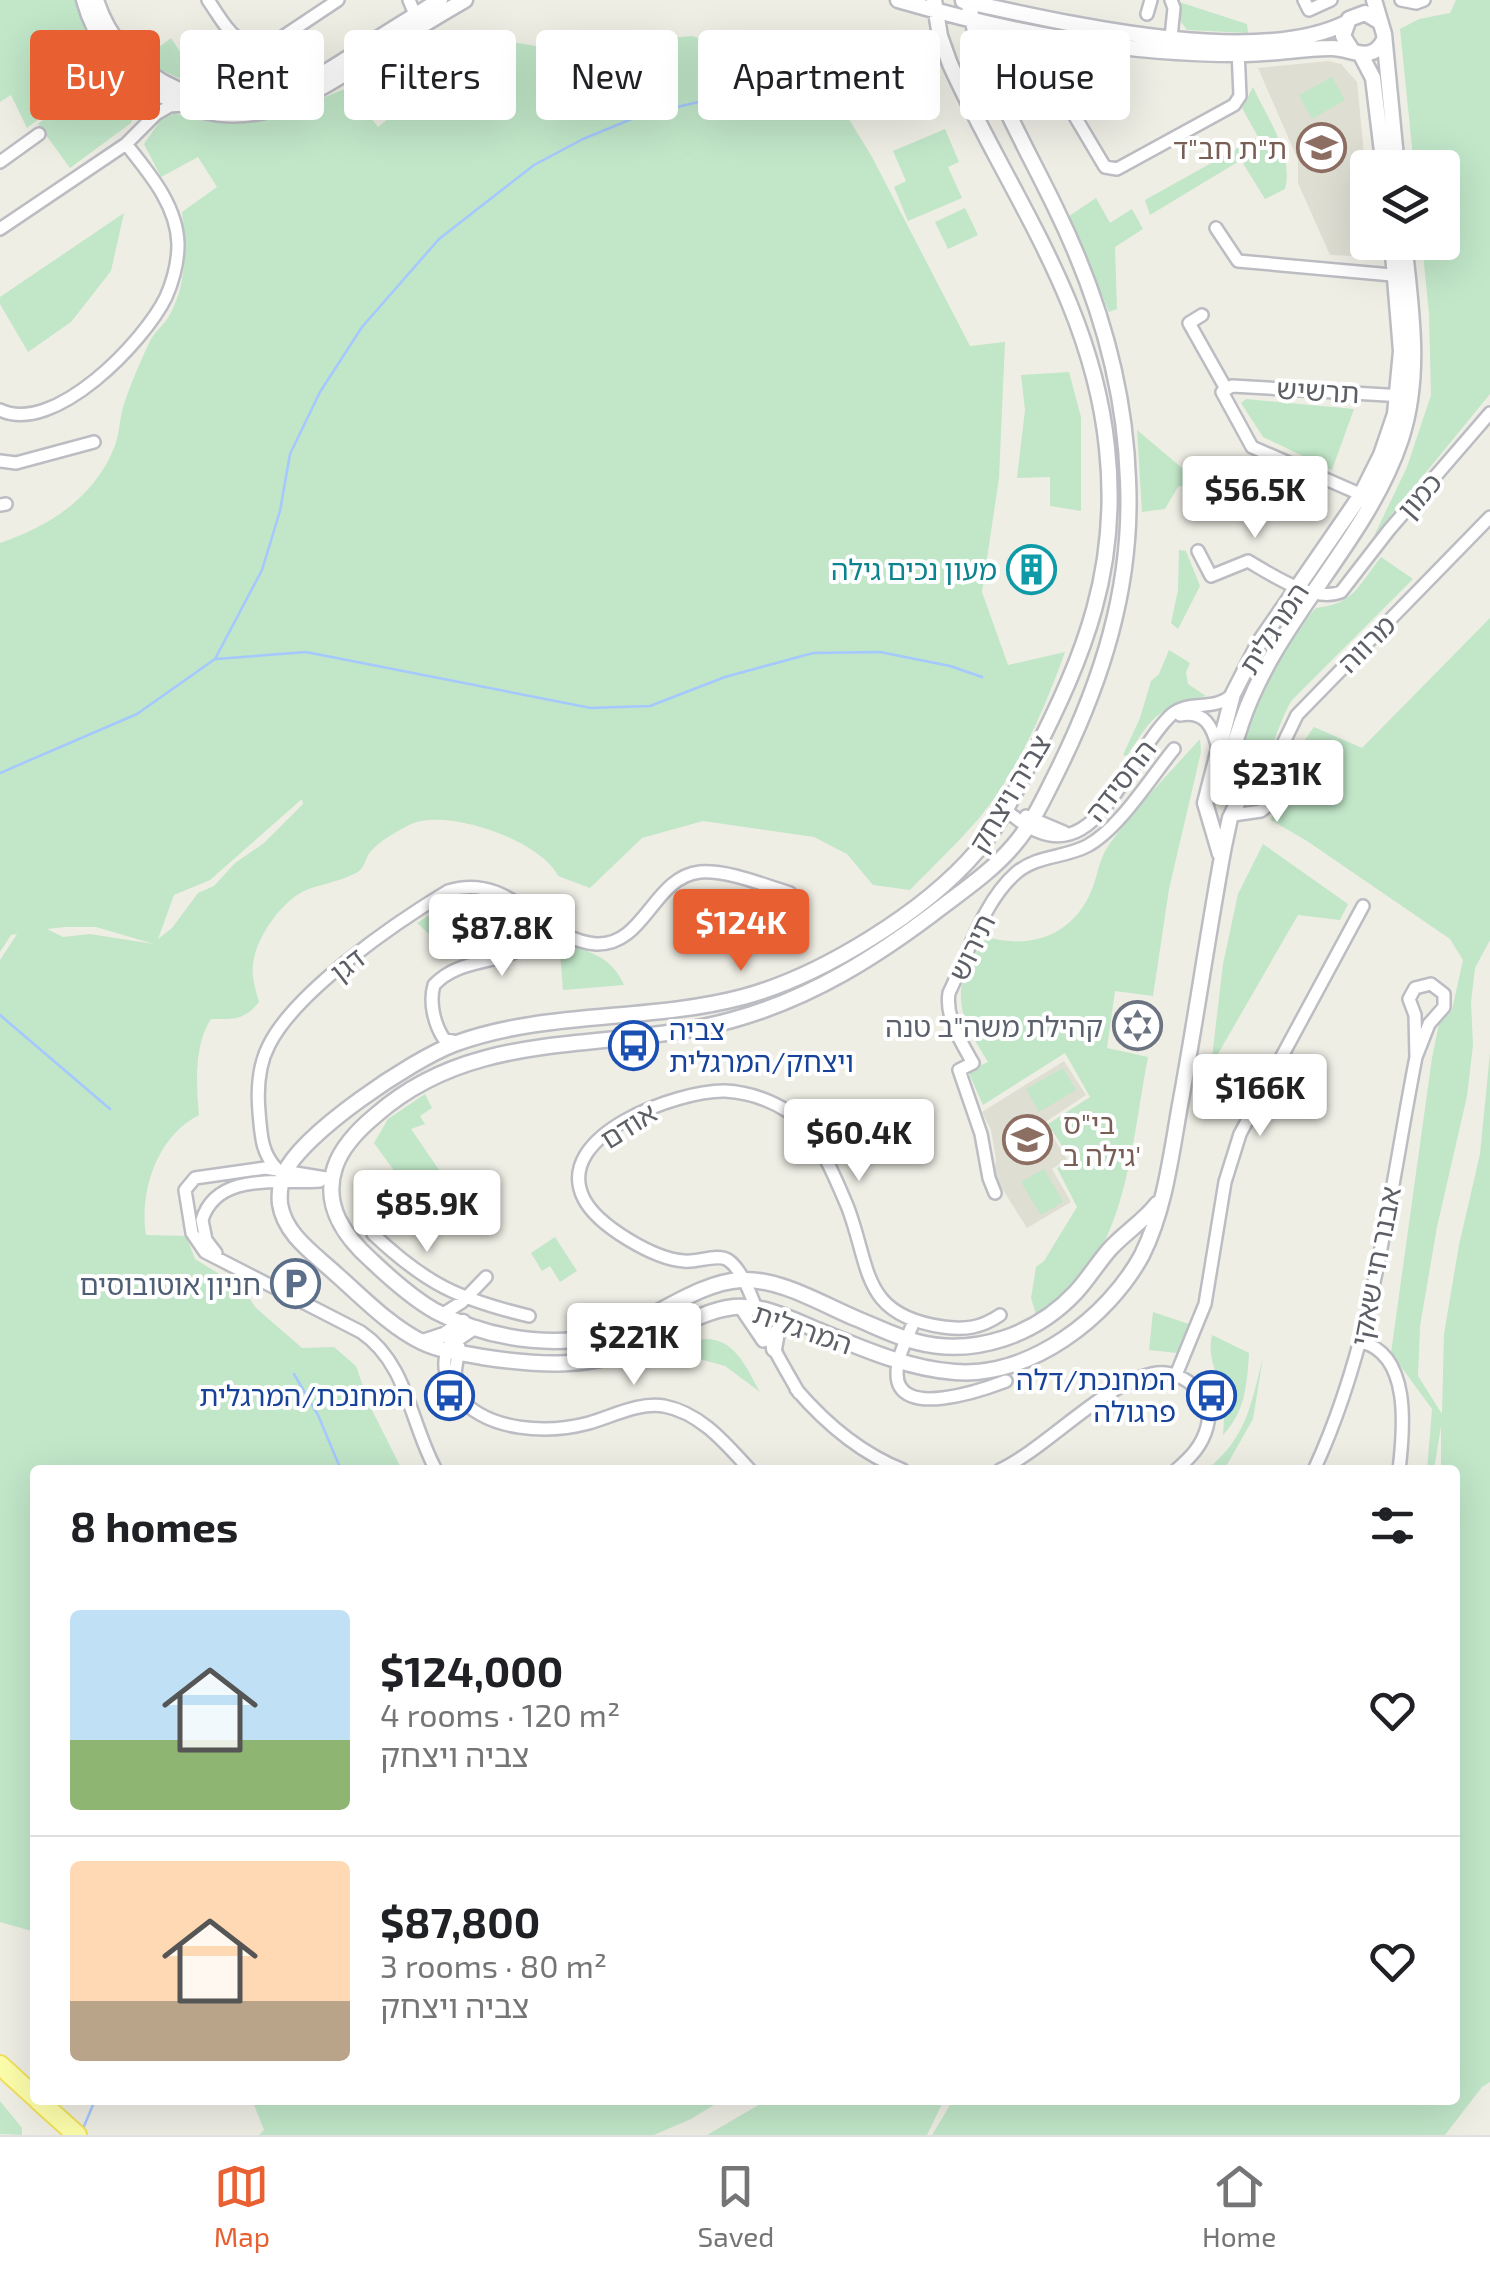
<!DOCTYPE html>
<meta charset="utf-8">
<style>
body{margin:0;font-family:"Exo 2","Noto Sans Hebrew",sans-serif;background:#f2f2f2;color:#202124;height:100vh;display:flex;flex-direction:column;font-size:38px;white-space:nowrap}
*{box-sizing:border-box;margin:0}
p{font-size:32px;color:#757577}
.icon{flex:none;width:55px;height:55px;fill:none;stroke:currentColor;stroke-width:2;stroke-linecap:round;stroke-linejoin:round}
.map{position:relative;flex:1;overflow:hidden}
.details{position:absolute;left:30px;top:1465px;width:1430px;height:640px;display:flex;flex-direction:column;background:#fff;border-radius:10px;box-shadow:0 10px 40px #0002}
.details>*{flex:none}
.guide{position:absolute;left:30px;top:30px;width:1430px;height:90px;display:flex;gap:20px}
.controls{position:absolute;left:1350px;top:150px;display:grid;gap:20px}
.controls a{display:grid;place-items:center;width:110px;height:110px;border-radius:10px;background:#fff;box-shadow:0 10px 40px #0002;font-size:50px}
.price{position:absolute;translate:-50% -85px;padding:0 22px;border-radius:10px;background:#fff;color:#222;font-size:32px;line-height:65px;filter:drop-shadow(0 2px 5px #0008)}
.price::after{content:'';position:absolute;left:50%;top:60px;width:30px;height:22px;margin-left:-15px;background:inherit;clip-path:polygon(0 0,100% 0,50% 100%)}
.price.selected{background:#e85f31;color:#fff}
ul{padding:0;list-style:none}
li{display:flex;align-items:center;gap:30px;height:250px;padding:0 40px}
li+li{border-top:2px solid #e0e0e0}
li span{display:grid;place-items:center;flex:none;width:280px;height:200px;border-radius:10px;color:#555}
li>.icon{margin-inline-start:auto}
span .icon{width:120px;height:120px;fill:#fffc;stroke-width:1}
li b{font-size:42px}
h2{display:flex;justify-content:space-between;align-items:center;height:120px;padding:0 40px;font-size:42px}
.chip{padding:0 35px;border-radius:10px;background:#fff;box-shadow:0 10px 40px #0002;font-size:35px;line-height:90px}
.chip.selected{background:#e85f31;color:#fff}
.dock{display:flex;justify-content:space-around;align-items:center;height:140px;border-top:2px solid #e0e0e0;background:#fff;font-size:28px;color:#757577}
.dock a{display:grid;justify-items:center;gap:5px}
.dock .selected{color:#e85f31}
.map>svg:first-child{display:block}
.education{fill:#dfded3}
.green{fill:#c1e6c8;fill-rule:evenodd}
.lines{fill:none;stroke-linecap:round;stroke-linejoin:round}
.stream{stroke:#a5c8fe;stroke-width:2.5}
.minor-casing{stroke:#bcbdc3;stroke-width:16}
.tertiary-casing{stroke:#bcbdc3;stroke-width:19}
.primary-casing{stroke:#f0e05c;stroke-width:22}
.minor{stroke:#fff;stroke-width:11}
.tertiary{stroke:#fff;stroke-width:14}
.primary{stroke:#fdfeaa;stroke-width:18}
.labels{text-anchor:middle;dominant-baseline:central;stroke-width:8;stroke-linejoin:round;paint-order:stroke}
.education-label{font-size:28px;fill:#785e54;stroke:#fff;text-anchor:end}
.street-label{font-size:28px;fill:#5c5f65;stroke:#fff}
.culture-label{font-size:28px;fill:#0d838f;stroke:#fff;text-anchor:end}
.worship-label{font-size:28px;fill:#5b616d;stroke:#fff;text-anchor:end}
.transit-label{font-size:28px;fill:#164399;stroke:#fff;text-anchor:end}
.service-label{font-size:28px;fill:#4e5e75;stroke:#fff;text-anchor:end}
</style>
<div class="map">
<svg width="1490" height="2135" viewBox="0 0 1490 2135">
<rect width="100%" height="100%" fill="#efeee5"/>
<path class="education" d="M1328 61 1341 64 1357 82 1367 184 1368 242 1373 243 1374 257 1330 255 1298 183V160L1258 68Z
M1064 1061 1086 1095 1044 1123 1067 1159 1052 1169 1071 1202 1027 1228 994 1176 996 1159 991 1130 982 1112Z"/>
<path class="green" d="M0 0H78L107 60 92 78 27 128 11 95 0 102Z
M1456 0H1490V394L1374 536 1407 467 1431 395 1429 314 1422 243 1442 242V168L1414 167 1400 29 1419 19 1450 13Z
M1179 2 1247 24 1248 33 1187 30 1181 22Z
M692 36 822 75 872 157 970 346 1005 342 999 478 982 592 1008 665 1065 652C1045 708 1018 771 980 817 958 843 933 866 910 890L873 885 847 854 814 837 703 821 642 838 590 888 558 876C542 841 445 806 409 825 396 832 381 840 371 851 364 859 366 869 354 874 338 882 320 884 304 891 281 902 255 939 253 965 251 977 256 991 259 1002 244 1021 233 1019 211 1019 194 1044 196 1085 199 1115 157 1136 139 1192 146 1235L186 1236 195 1259 242 1288 256 1308 302 1348 334 1347 356 1366 370 1406 402 1470H35V1932L0 1922V960L17 934 11 935 0 952V543C48 527 94 498 114 448 120 434 119 419 124 404 131 383 141 360 150 341 155 331 164 325 169 316 188 283 185 249 182 212L217 187 198 157 161 177 144 144 160 121 175 113C243 137 285 112 348 88L378 127 454 66 507 41 553 49ZM302 799 303 804 264 843 235 863 214 886 198 893 172 928 158 939 174 895 210 880ZM65 927H96L154 944 90 934 63 937 47 929Z
M171 38 206 91 149 64 159 47Z
M109 64C127 82 141 97 131 123L70 168 38 124Z
M1332 77 1345 100 1312 119 1299 95Z
M1253 87C1267 118 1294 154 1285 189L1265 199 1241 160 1150 215 1145 200 1258 137 1242 108Z
M945 129 959 162 948 167 962 198 908 221 894 187 906 181 893 151Z
M1096 198 1110 223 1132 209 1143 229 1115 247 1117 309 1109 312 1069 216Z
M965 208 978 235 948 249 935 222Z
M124 213 111 271 71 322 28 352 0 304V297Z
M1069 372 1081 417V511L1050 506V477L1017 478 1025 410 1021 375Z
M1246 399 1354 409 1332 470 1263 437 1241 403Z
M1137 430 1188 473 1193 482 1178 487 1165 509 1142 512Z
M1179 550 1186 551 1200 586 1178 629 1171 623 1178 590Z
M1381 557 1413 579 1292 700C1276 726 1269 766 1253 785H1244C1216 755 1291 633 1316 608 1354 604 1358 586 1381 557Z
M1490 618V940L1475 968 1471 1002 1473 1045 1467 1096 1437 1227 1420 1326 1418 1376 1442 1414 1444 1334 1459 1245 1480 1154 1490 1053V2082L1482 2087 1445 2135H932L953 2100H1455V1470H1441V1426L1434 1470H1427L1432 1409 1391 1353 1432 1058 1439 1024 1452 1010 1463 960 1450 939 1307 841 1271 820 1294 755 1314 727 1362 748Z
M1169 650 1190 663 1186 672 1188 684 1206 696C1157 708 1154 715 1127 756L1123 755 1140 718 1151 681 1159 674Z
M1200 739 1201 752 1169 889 1153 996 1115 991 1107 1048 1148 1057C1134 1128 1129 1219 1083 1277 1071 1293 1052 1305 1037 1318L1031 1298 1036 1267 1044 1261 1077 1207 1057 1168 1071 1160 1048 1124 1090 1097 1065 1053 983 1105 968 1071 988 1062C955 1010 949 988 987 937 1029 949 1070 937 1090 894 1100 872 1097 859 1114 838 1140 803 1171 771 1200 739Z
M1263 844 1348 904 1340 920 1298 915 1211 1066 1223 964 1238 894Z
M473 896 524 916 529 924 527 933 456 959 417 923 446 904Z
M559 939C588 954 610 953 624 985L563 990Z
M1063 1068 1076 1090 1039 1112 1026 1089Z
M425 1094 432 1108 420 1116 425 1124 411 1129 444 1177 452 1174 479 1219 463 1226C446 1203 427 1181 398 1176L374 1143 388 1119Z
M1044 1169 1063 1202 1041 1215 1021 1182Z
M555 1237 577 1271 560 1282 550 1266 542 1271 531 1253Z
M1153 1312 1189 1324 1177 1353 1149 1350Z
M1212 1335 1249 1353C1247 1385 1245 1412 1223 1435 1224 1420 1225 1407 1222 1392 1217 1371 1207 1359 1212 1335Z
M704 1339C735 1338 746 1367 760 1392L725 1366 674 1352Z
M1263 1357 1253 1419 1224 1470H1206C1247 1438 1251 1404 1263 1357Z
M252 2100H722L691 2119 654 2135H259L264 2130Z
M767 2100H944L927 2135H707Z
M0 2101 22 2128V2135L0 2134Z"/>
<g class="lines">
<path class="stream" d="M216 659 306 652 591 708 650 706 725 677 813 653 880 652 950 666 982 677
M0 773 137 714 215 659 262 570 280 511 290 454 320 392 362 327 439 239 534 165 583 139 639 116 707 100 770 102 884 98
M0 1015 110 1109
M294 1374 318 1415 341 1470
M82 2131 95 2100"/>
<defs>
<path id="minor" d="M208 0C226 26 233 47 269 46L338 0
M409 0 417 19
M1304 0 1309 10 1331 0
M1401 0 1416 3 1424 0
M1147 14 1151 0
M1060 40 1057 75 1061 93 1105 167 1117 169 1234 105 1240 96 1238 50
M1170 47 1174 8 1171 0
M140 84 150 107 147 122
M0 162 39 134
M1216 228 1238 261 1403 276
M0 229 126 144 156 114 170 106 183 105
M1202 315 1189 323 1225 387
M0 410C54 436 144 342 166 297 173 281 178 262 178 244 177 205 149 173 126 144
M0 461 16 463 94 442
M1369 498 1252 447 1222 392 1232 386 1404 396
M0 505 6 504
M1198 551 1211 576 1248 561C1272 575 1313 603 1341 592L1389 530 1490 413
M1180 715C1205 710 1213 727 1218 749
M1235 795C1249 806 1263 797 1274 787
M1005 809C1092 890 1120 766 1170 716 1188 698 1214 713 1233 694
M1233 815 1261 811 1271 803 1283 744 1297 715 1490 517
M1026 816 1064 832
M457 1042 444 1039C434 1024 429 1002 434 985 465 951 516 972 550 923
M277 1169C261 1153 261 1134 259 1112 257 1089 258 1066 269 1045 296 991 395 923 448 891 511 871 544 941 596 944 645 946 653 877 700 872 729 870 763 885 790 893
M332 1179 265 1168 195 1178 185 1190 192 1233 205 1252 361 1332C408 1364 410 1423 436 1470
M995 1193 989 1178 981 1134 959 1070 973 1063C961 1042 945 1017 949 993 968 954 983 902 1016 873 1037 855 1064 858 1087 846 1119 829 1151 777 1174 749
M373 1234C426 1284 458 1299 529 1316
M216 1253 206 1240 202 1220C217 1171 280 1184 320 1181
M740 1307 763 1341
M443 1314 462 1302 486 1277
M914 1321C908 1337 897 1356 897 1373 896 1421 985 1389 1006 1381
M477 1327 449 1346C441 1363 445 1382 458 1396 488 1432 548 1434 589 1423 613 1416 639 1402 664 1406 701 1413 726 1444 750 1470
M1361 1342C1411 1354 1404 1429 1399 1470
M459 1347 455 1373 461 1392
M1176 1375 1205 1304 1225 1182 1240 1134 1363 906
M796 1389C826 1424 860 1453 903 1470
M799 1393C788 1374 776 1354 766 1333 757 1314 746 1272 728 1260 717 1253 697 1263 684 1261 654 1259 598 1226 584 1199 551 1135 679 1090 725 1091 747 1092 770 1100 789 1112 817 1132 835 1177 848 1208 871 1269 861 1315 943 1327 965 1330 981 1328 1000 1315
M1000 1470C1048 1447 1107 1380 1157 1373 1186 1370 1215 1399 1207 1427 1202 1446 1190 1458 1176 1470
M1314 1470C1374 1341 1389 1195 1416 1057L1429 1024 1444 1007V994L1431 984 1415 988 1409 999 1415 1015 1416 1057"/>
<path id="tertiary" d="M84 0C95 41 122 74 159 94 245 139 299 103 373 56 403 37 434 18 465 0
M96 0C107 35 131 64 163 82 242 125 293 94 362 49 387 32 414 16 440 0
M898 0C1012 33 1126 55 1246 54 1274 54 1302 48 1330 48 1351 47 1370 66 1384 40
M934 0 940 36 950 64C1009 194 1092 301 1107 448 1120 567 1085 655 1032 758 1016 790 1001 824 977 851 925 912 821 976 743 997 649 1022 546 1010 454 1044 412 1060 302 1133 284 1174 280 1184 279 1194 280 1204 285 1236 316 1255 337 1275 363 1298 391 1327 422 1342 440 1351 462 1353 482 1357 534 1365 584 1369 634 1349 666 1336 698 1311 734 1307 764 1304 795 1321 822 1332 863 1349 910 1369 955 1372 1029 1378 1108 1318 1142 1255 1165 1209 1171 1155 1180 1105 1196 1019 1208 932 1224 846L1230 818 1237 804C1235 792 1228 782 1229 768 1230 753 1237 738 1241 724 1276 619 1367 542 1401 439 1422 375 1411 308 1404 242
M968 0C979 68 1026 146 1056 209 1097 293 1125 386 1128 480 1133 586 1102 682 1055 776 1043 800 1032 824 1014 845 994 869 968 887 943 906 878 956 812 998 732 1020 609 1054 478 1025 376 1115 359 1129 342 1146 335 1167 322 1206 345 1237 372 1261 391 1279 412 1298 435 1311 493 1342 570 1352 630 1326 664 1311 703 1282 741 1280 779 1278 820 1303 855 1318 875 1326 896 1337 917 1342 974 1357 1036 1335 1076 1292 1088 1279 1097 1264 1109 1250 1124 1233 1143 1222 1157 1204
M1374 0 1384 34 1397 168
M963 1C1062 22 1252 69 1346 23
M1353 52 1343 36 1349 19 1365 13 1380 22
M1361 55 1373 78 1384 168
M1220 854 1205 803 1233 694 1259 643 1361 495 1381 455 1395 414 1401 351 1392 242
M423 1342 444 1335 463 1322
M774 1349 777 1332 794 1321"/>
<path id="primary" d="M0 2065 35 2097
M38 2100 77 2135"/>
</defs>
<use href="#minor" class="minor-casing"/>
<use href="#tertiary" class="tertiary-casing"/>
<use href="#primary" class="primary-casing"/>
<use href="#minor" class="minor"/>
<use href="#tertiary" class="tertiary"/>
<use href="#primary" class="primary"/>
</g>
<defs>
<symbol id="school-ring" viewBox="-11 -11 22 22"><circle r="9.5" fill="#fff" stroke="#8d6e63" stroke-width="1.5"/><path d="M0-5L7-2L0 1L-7-2ZM-4 1L0 2.5L4 1V4Q0 6-4 4Z" fill="#8d6e63"/></symbol>
<symbol id="building-ring" viewBox="-11 -11 22 22"><circle r="9.5" fill="#fff" stroke="#0f9aa8" stroke-width="1.5"/><path d="M-4-6H4V6H1V3H-1V6H-4ZM-2.5-4.3h1.7v1.8h-1.7ZM.8-4.3h1.7v1.8H.8ZM-2.5-1h1.7V.8h-1.7ZM.8-1h1.7V.8H.8Z" fill="#0f9aa8"/></symbol>
<symbol id="synagogue-ring" viewBox="-11 -11 22 22"><circle r="9.5" fill="#fff" stroke="#6b7280" stroke-width="1.5"/><path d="M0-6.5L5.6 3.2H-5.6ZM0 6.5L5.6-3.2H-5.6Z" fill="#6b7280"/></symbol>
<symbol id="bus-ring" viewBox="-11 -11 22 22"><circle r="9.5" fill="#fff" stroke="#1a4fb4" stroke-width="1.5"/><path d="M-5-6H5V4H4V6H2V4H-2V6H-4V4H-5ZM-3.5-4V0h7V-4ZM-3.5 1.2v1.5H-2V1.2ZM2 1.2v1.5H3.5V1.2Z" fill="#1a4fb4"/></symbol>
<symbol id="parking-ring" viewBox="-11 -11 22 22"><circle r="9.5" fill="#fff" stroke="#5c6f8a" stroke-width="1.5"/><path d="M-3.5-5.5H1a3.5 3.5 0 0 1 0 7H-1V5.5H-3.5ZM-1-3.4V-.6H.8a1.4 1.4 0 0 0 0-2.8Z" fill="#5c6f8a"/></symbol>
</defs>
<g fill-rule="evenodd">
<use href="#school-ring" x="1294" y="120" width="55" height="55"/>
<use href="#building-ring" x="1004" y="542" width="55" height="55"/>
<use href="#synagogue-ring" x="1110" y="998" width="55" height="55"/>
<use href="#bus-ring" x="606" y="1018" width="55" height="55"/>
<use href="#school-ring" x="1000" y="1112" width="55" height="55"/>
<use href="#parking-ring" x="268" y="1256" width="55" height="55"/>
<use href="#bus-ring" x="422" y="1368" width="55" height="55"/>
<use href="#bus-ring" x="1184" y="1368" width="55" height="55"/>
</g>
<g class="labels">
<g class="education-label">
<text x="1287" y="148">ת"ת חב"ד</text>
<text x="1063" y="1123" text-anchor="start">בי"ס<tspan x="1063" dy="32">גילה ב'</tspan></text>
</g>
<g class="street-label">
<text transform="translate(1318 390) rotate(3)">תרשיש</text>
<text transform="translate(1419 495) rotate(-49)">כמון</text>
<text transform="translate(1273 628) rotate(-57)">המרגלית</text>
<text transform="translate(1366 643) rotate(-45)">מרווה</text>
<text transform="translate(1120 780) rotate(-52)">החסידה</text>
<text transform="translate(1009 793) rotate(-59)">צביה ויצחק</text>
<text transform="translate(971 947) rotate(-64)">תירוש</text>
<text transform="translate(347 964) rotate(-38)">דגן</text>
<text transform="translate(628 1125) rotate(-32)">אודם</text>
<text transform="translate(1375 1266) rotate(-79)">אבנר חי שאקי</text>
<text transform="translate(803 1328) rotate(19)">המרגלית</text>
</g>
<g class="culture-label">
<text x="997" y="569">מעון נכים גילה</text>
</g>
<g class="worship-label">
<text x="1103" y="1026">קהילת משה"ב טנה</text>
</g>
<g class="transit-label">
<text x="669" y="1029" text-anchor="start">צביה<tspan x="669" dy="32">ויצחק/המרגלית</tspan></text>
<text x="1176" y="1379">המחנכת/דלה<tspan x="1176" dy="32">פרגולה</tspan></text>
<text x="414" y="1395">המחנכת/המרגלית</text>
</g>
<g class="service-label">
<text x="261" y="1284">חניון אוטובוסים</text>
</g>
</g>
</svg>
<div class="controls">
<a><svg class="icon" aria-label="layers" viewBox="0 0 24 24"><path d="M12 4l9 5-9 5-9-5zM3 14l9 5 9-5"/></svg></a>
</div>
<b class="price" style="left:1255px;top:541px">$56.5K</b>
<b class="price" style="left:1277px;top:825px">$231K</b>
<b class="price selected" style="left:741px;top:974px">$124K</b>
<b class="price" style="left:502px;top:979px">$87.8K</b>
<b class="price" style="left:1260px;top:1139px">$166K</b>
<b class="price" style="left:859px;top:1184px">$60.4K</b>
<b class="price" style="left:427px;top:1255px">$85.9K</b>
<b class="price" style="left:634px;top:1388px">$221K</b>
<div class="guide">
<a class="chip selected">Buy</a>
<a class="chip">Rent</a>
<a class="chip">Filters</a>
<a class="chip">New</a>
<a class="chip">Apartment</a>
<a class="chip">House</a>
</div>
<section class="details">
<h2>8 homes<svg class="icon" aria-label="filters" viewBox="0 0 24 24"><path d="M4 7h16M4 17h16"/><circle cx="9" cy="7" r="2"/><circle cx="15" cy="17" r="2"/></svg></h2>
<ul>
<li><span style="background:linear-gradient(#bfe0f5 65%,#8fb573 0)"><svg class="icon" aria-label="home" viewBox="0 0 24 24"><path d="M3 11l9-7 9 7M6 9v11h12V9"/></svg></span><div><b>$124,000</b><p>4 rooms · 120 m²</p><p>צביה ויצחק</p></div><svg class="icon" aria-label="heart" viewBox="0 0 24 24"><path d="M12 20l-8-8c-3-5 5-10 8-4 3-6 11-1 8 4z"/></svg></li>
<li><span style="background:linear-gradient(#ffd9b3 70%,#b9a48a 0)"><svg class="icon" aria-label="home" viewBox="0 0 24 24"><path d="M3 11l9-7 9 7M6 9v11h12V9"/></svg></span><div><b>$87,800</b><p>3 rooms · 80 m²</p><p>צביה ויצחק</p></div><svg class="icon" aria-label="heart" viewBox="0 0 24 24"><path d="M12 20l-8-8c-3-5 5-10 8-4 3-6 11-1 8 4z"/></svg></li>
</ul>
</section>
</div>
<nav class="dock">
<a class="selected"><svg class="icon" aria-label="map" viewBox="0 0 24 24"><path d="M3 6l6-2 6 2 6-2v14l-6 2-6-2-6 2zM9 4v14M15 6v14"/></svg>Map</a>
<a><svg class="icon" aria-label="saved" viewBox="0 0 24 24"><path d="M7 4h10v16l-5-4-5 4z"/></svg>Saved</a>
<a><svg class="icon" aria-label="home" viewBox="0 0 24 24"><path d="M3 11l9-7 9 7M6 9v11h12V9"/></svg>Home</a>
</nav>
